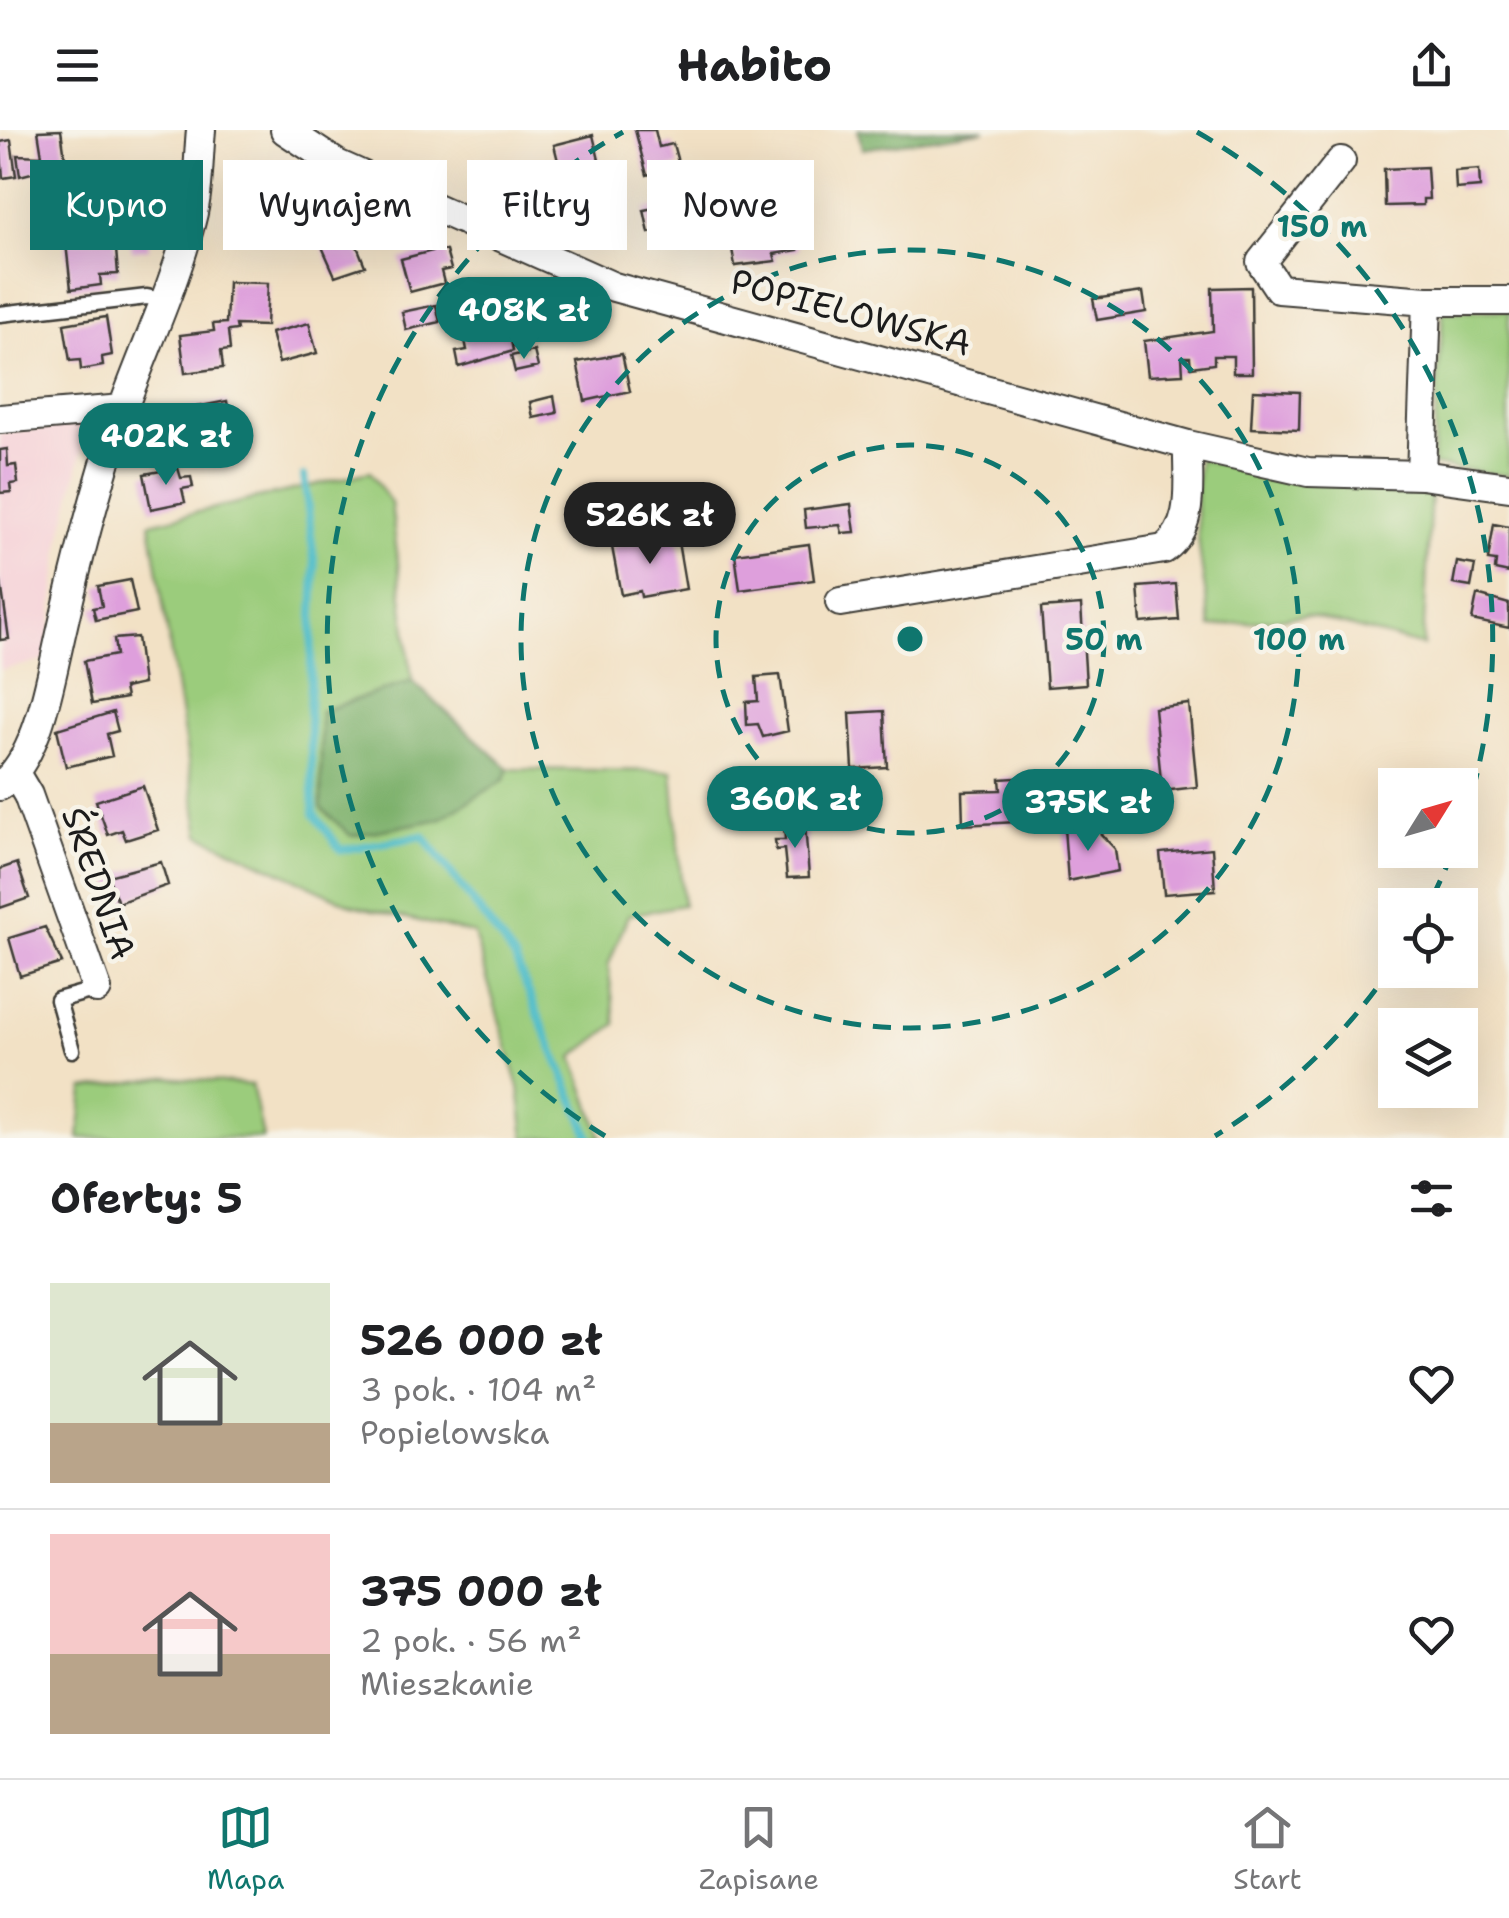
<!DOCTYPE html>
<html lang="pl">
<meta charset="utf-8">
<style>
body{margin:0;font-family:"Shantell Sans",sans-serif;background:#f2f2f2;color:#202124;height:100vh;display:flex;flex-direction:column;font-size:38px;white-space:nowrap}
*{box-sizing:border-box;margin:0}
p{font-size:32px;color:#757577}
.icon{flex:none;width:55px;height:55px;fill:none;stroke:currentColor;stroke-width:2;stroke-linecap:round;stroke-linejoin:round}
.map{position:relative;height:1008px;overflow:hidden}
.panel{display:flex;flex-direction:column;background:#fff;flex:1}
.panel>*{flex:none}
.top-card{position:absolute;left:30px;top:30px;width:1000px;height:90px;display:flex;gap:20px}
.needle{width:65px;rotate:53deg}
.buttons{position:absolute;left:1378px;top:638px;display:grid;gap:20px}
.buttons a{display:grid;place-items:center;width:100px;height:100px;border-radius:0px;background:#fff;box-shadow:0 10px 40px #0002;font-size:50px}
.price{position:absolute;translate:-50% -85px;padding:0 22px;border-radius:35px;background:#0f766e;color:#fff;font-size:32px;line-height:65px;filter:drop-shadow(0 2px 5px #0008)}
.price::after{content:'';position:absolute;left:50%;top:60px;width:30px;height:22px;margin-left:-15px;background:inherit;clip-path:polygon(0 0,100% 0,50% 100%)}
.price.on{background:#222;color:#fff}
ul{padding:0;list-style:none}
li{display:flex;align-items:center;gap:30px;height:250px;padding:0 50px}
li+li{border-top:2px solid #e0e0e0}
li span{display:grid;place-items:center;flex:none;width:280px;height:200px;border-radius:0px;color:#555}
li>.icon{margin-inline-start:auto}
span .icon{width:120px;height:120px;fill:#fffc;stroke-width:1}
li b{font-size:42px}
h2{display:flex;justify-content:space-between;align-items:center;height:120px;padding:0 50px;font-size:42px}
.tag{padding:0 35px;border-radius:0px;background:#fff;box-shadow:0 10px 40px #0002;font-size:35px;line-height:90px}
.tag.on{background:#0f766e;color:#fff}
header{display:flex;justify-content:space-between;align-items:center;height:130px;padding:0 50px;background:#fff;font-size:45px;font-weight:700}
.tab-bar{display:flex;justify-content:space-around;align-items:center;height:140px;border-top:2px solid #e0e0e0;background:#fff;font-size:28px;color:#757577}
.tab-bar a{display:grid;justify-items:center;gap:5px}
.tab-bar .on{color:#0f766e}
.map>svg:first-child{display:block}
.built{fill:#f6cfd7}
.green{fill:#9bcc7b;stroke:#5c744c;stroke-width:2.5}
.forest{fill:#7cb06b;stroke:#4c6644;stroke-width:2.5}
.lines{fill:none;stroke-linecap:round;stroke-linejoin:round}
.stream{stroke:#50bdc9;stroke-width:8}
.building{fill:#de9fdc}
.service-casing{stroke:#3c3a35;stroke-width:19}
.minor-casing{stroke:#3c3a35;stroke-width:32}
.service{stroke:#fff;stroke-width:14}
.minor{stroke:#fff;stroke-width:28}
.ring{fill:none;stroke:#0f766e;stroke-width:5;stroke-dasharray:18 12}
.labels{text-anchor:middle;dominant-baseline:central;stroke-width:9;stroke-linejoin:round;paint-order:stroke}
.street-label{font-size:35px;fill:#1c1c1c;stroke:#f7f3e8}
.centre{fill:#0f766e;stroke:#f7f3e8;stroke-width:5}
.ring-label{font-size:30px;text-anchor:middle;font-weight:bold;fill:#0f766e;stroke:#f7f3e8;stroke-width:9;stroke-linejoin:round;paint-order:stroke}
</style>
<header><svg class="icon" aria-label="menu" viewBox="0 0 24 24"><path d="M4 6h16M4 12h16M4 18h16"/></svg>Habito<svg class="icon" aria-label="share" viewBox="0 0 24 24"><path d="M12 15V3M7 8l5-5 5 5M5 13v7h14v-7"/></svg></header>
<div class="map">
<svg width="1509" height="1008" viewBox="0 0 1509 1008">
<rect width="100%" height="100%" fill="#f7f3e8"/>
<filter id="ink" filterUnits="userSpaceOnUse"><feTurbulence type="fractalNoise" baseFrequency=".01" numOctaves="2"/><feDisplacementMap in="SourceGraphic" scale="20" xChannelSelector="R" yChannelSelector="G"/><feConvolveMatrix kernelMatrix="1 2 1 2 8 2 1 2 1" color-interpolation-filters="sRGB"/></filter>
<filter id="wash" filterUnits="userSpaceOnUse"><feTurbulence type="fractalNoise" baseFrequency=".0048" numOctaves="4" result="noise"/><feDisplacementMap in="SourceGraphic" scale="40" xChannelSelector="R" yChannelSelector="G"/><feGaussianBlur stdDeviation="2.25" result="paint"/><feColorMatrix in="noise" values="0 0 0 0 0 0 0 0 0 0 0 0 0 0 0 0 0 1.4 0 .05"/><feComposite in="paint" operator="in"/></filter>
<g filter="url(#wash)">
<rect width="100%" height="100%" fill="#f2e1c5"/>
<path class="built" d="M89 293 61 408 47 530 0 540V303Z"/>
<path class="green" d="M1509 180V346L1432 335 1443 182Z
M1199 329 1297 351 1431 360 1423 516 1307 485 1211 497C1202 441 1191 385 1199 329Z
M370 342 391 373 412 551 509 639 672 641 683 775 628 785 608 836 616 894 573 927 602 1008H525L519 957 474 804 352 775 200 705 150 393Z
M166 947 252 955 263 1008H79L84 959Z"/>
<path class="forest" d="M858 0H985L862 19Z
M412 551 509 639 504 650 440 689 351 706 321 678V581Z"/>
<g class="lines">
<path class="stream" d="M304 346 315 437 309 580 314 684 341 720 423 706 514 827 590 1008"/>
</g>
<g id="blocks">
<path class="building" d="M61 0 66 34 20 46 17 25 42 26 38 1Z
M635 0H655L659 17 673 14 679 36 647 45Z
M593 5 605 55 579 61 577 52 564 55 554 15Z
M11 10 16 46 3 48 0 12Z
M1427 37 1429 69H1423V75L1385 76 1384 39Z
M1479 39 1480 57 1456 59 1455 41Z
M118 40 119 51 127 50 131 79 158 75 162 104 147 106 149 118 132 121 130 108 118 110 113 89 96 91 89 44Z
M81 66 87 105 70 107 62 69Z
M694 69 699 91 649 103 644 80Z
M343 71 362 114 357 116 365 136 335 146 308 85Z
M792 89 798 120 774 124 776 131 735 136 729 102Z
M115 107 118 144 100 145 101 155 71 159 66 113Z
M436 120 446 121 451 139 441 141 444 153 410 162 401 129Z
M228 152 268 153 266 196 236 195 237 200 228 201 230 220 221 221 223 238 185 243 180 205 214 201 213 194 226 193Z
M1251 157 1252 243H1233V226H1214V234L1191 237 1190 227H1182L1183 244 1148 246 1144 211 1213 201 1212 158Z
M1143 162 1146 182 1097 190 1093 169Z
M436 175 440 192 406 200 402 182Z
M506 184 513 221 459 237 456 222 467 220 463 200 473 198 471 191Z
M106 187 112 225 102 227 103 236 81 240 80 230 70 231 64 194Z
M309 193 317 223 279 233 271 203Z
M534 221 538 237 515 242 511 226Z
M622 224 630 261 585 271 577 232Z
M1253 260 1300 262 1299 300 1251 298Z
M554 266 557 283 533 288 530 272Z
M227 271 229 283 183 293 186 310 156 317 150 286Z
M7 319 8 336 16 335 18 353 10 354 11 362 0 363V320Z
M178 338 181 348 191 347 193 357 182 359 185 372 151 379 144 344Z
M851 374 855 402 842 403 840 395 806 398 804 380Z
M1494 394 1509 397V443L1495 440 1496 431 1488 430Z
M677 406 686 459 641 467 640 461 621 465 612 417Z
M809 414 814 450 740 460 735 424Z
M1457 432 1475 435 1471 457 1453 454Z
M0 445 9 509 0 510Z
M130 450 137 482 96 490 93 478 102 476 98 456Z
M1176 454 1179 490 1141 493 1138 457Z
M1477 465 1509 474V498L1472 490Z
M1081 475 1086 554 1047 557 1041 478Z
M137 507 143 554 124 558 126 568 92 574 84 531 116 525 114 509Z
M780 545 788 601 763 607 758 594 747 595 746 572 758 571 756 547Z
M1189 574 1197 657 1162 661 1154 578Z
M884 581 887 637 853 639 850 583Z
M113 582 118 601 107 604 112 626 66 637 57 599Z
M1015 648 1016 692 963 695 962 661 1001 660 1000 649Z
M143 656 158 700 126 710 122 700 108 705 96 671Z
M805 694 809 747 787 748 784 719 776 720 775 710H785L784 696Z
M1064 698H1095L1115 719 1118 741 1068 751Z
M1212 718 1215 760 1164 764 1160 723Z
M161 732 168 755 118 773 108 746Z
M17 733 29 768 0 778V739Z
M45 797 62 833 20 846 9 808Z"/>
</g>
</g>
<g filter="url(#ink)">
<use href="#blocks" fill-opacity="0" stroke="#3c3a35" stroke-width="2.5"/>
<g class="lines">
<defs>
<path id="service" d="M0 184 147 167 166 171
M72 920 58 870 97 859"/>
<path id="minor" d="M285 0 337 34 614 157 1188 315 1308 342 1421 345 1509 357
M1341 31 1261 132 1279 159 1427 171H1509
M0 289 123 279
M1421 345 1427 171
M840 472 1164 419C1196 395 1187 353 1188 315
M15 643 28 665 97 859
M0 656C35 631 47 566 56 526 74 444 94 363 121 284 144 219 174 157 191 91 199 61 198 30 201 0"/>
</defs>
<use href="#service" class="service-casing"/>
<use href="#minor" class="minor-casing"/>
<use href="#service" class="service"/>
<use href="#minor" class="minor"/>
</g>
</g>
<g class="ring">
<circle cx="910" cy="509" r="194"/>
<circle cx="910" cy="509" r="389"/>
<path d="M1452 723A583 583 0 0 1 1429 774M1393 835A583 583 0 0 1 1215 1006M605 1006A583 583 0 0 1 623 2M1197 2A583 583 0 0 1 1461 699"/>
</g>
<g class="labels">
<g class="street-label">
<text transform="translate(851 182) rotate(15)">POPIELOWSKA</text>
<text transform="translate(99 753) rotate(71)">ŚREDNIA</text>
</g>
</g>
<circle cx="910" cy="509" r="15" class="centre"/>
<g class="ring-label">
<text x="1322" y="107">150 m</text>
<text x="1104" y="520">50 m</text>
<text x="1299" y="520">100 m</text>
</g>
</svg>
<div class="buttons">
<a><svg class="needle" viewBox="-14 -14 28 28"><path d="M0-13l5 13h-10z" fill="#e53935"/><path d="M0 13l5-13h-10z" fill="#757577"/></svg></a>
<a><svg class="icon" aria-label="locate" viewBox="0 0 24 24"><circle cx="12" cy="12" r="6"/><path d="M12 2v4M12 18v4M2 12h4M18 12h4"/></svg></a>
<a><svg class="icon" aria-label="layers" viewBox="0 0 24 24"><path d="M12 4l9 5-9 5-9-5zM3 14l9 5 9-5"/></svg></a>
</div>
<b class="price" style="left:524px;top:232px">408K zł</b>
<b class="price" style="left:166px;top:358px">402K zł</b>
<b class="price on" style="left:650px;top:437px">526K zł</b>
<b class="price" style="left:795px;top:721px">360K zł</b>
<b class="price" style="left:1088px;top:724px">375K zł</b>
<div class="top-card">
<a class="tag on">Kupno</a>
<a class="tag">Wynajem</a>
<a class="tag">Filtry</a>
<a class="tag">Nowe</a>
</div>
</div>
<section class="panel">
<h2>Oferty: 5<svg class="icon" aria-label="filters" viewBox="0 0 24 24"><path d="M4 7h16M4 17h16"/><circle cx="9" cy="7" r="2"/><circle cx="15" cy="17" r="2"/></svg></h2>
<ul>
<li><span style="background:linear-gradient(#dfe7d0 70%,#b9a48a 0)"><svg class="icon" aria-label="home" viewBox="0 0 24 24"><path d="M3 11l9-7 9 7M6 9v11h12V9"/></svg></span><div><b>526 000 zł</b><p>3 pok. · 104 m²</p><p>Popielowska</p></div><svg class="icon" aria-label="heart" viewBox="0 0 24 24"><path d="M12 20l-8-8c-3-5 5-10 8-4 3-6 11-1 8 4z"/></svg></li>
<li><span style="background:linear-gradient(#f6c9c9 60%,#b9a48a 0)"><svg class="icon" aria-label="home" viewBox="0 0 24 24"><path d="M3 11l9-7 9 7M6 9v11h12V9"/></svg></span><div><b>375 000 zł</b><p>2 pok. · 56 m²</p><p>Mieszkanie</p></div><svg class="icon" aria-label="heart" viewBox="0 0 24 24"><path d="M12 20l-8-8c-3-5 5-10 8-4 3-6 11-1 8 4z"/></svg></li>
</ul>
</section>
<nav class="tab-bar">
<a class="on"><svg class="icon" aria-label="map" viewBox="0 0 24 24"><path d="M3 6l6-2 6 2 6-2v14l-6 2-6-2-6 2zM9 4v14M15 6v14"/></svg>Mapa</a>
<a><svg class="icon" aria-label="saved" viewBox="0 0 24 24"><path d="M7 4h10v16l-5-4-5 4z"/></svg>Zapisane</a>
<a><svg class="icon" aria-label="home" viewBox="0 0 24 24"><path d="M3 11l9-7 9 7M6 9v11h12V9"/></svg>Start</a>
</nav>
